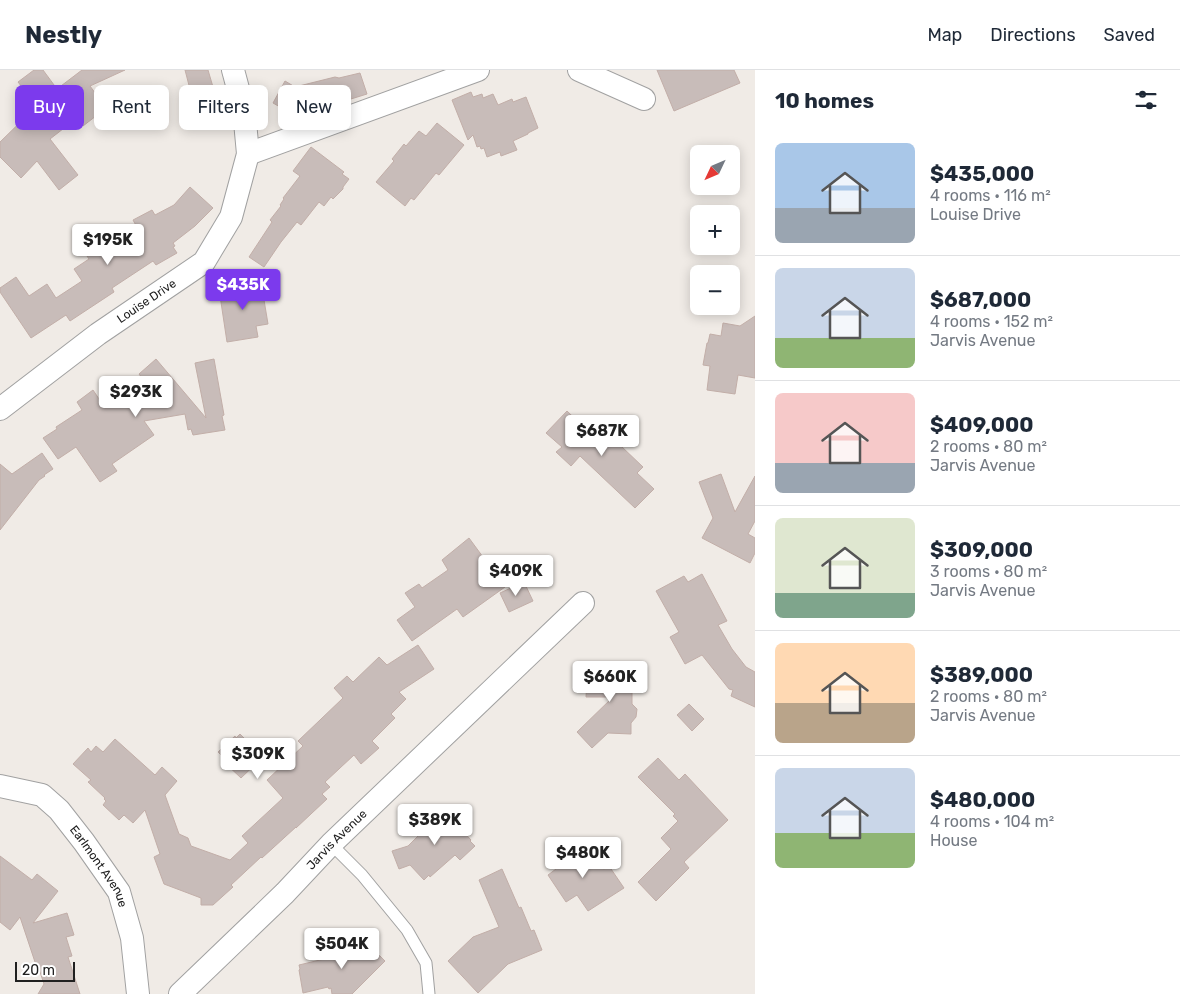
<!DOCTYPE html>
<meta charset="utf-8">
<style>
body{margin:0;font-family:Rubik,sans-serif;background:#f6f6f7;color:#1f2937;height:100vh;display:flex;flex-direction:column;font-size:19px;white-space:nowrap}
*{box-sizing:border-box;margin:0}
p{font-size:16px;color:#747a83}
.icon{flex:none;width:28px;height:28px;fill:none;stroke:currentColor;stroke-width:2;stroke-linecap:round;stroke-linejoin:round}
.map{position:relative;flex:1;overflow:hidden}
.side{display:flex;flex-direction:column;background:#fff;width:425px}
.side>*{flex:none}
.top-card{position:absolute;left:15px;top:15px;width:475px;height:45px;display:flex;gap:10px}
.needle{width:32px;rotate:226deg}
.tools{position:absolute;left:690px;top:75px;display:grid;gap:10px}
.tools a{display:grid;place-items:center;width:50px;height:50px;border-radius:8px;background:#fff;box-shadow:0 2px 12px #0003;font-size:25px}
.scale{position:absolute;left:15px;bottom:12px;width:60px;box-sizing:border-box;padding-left:5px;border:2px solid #202020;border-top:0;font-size:14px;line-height:18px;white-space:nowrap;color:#202020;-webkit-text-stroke:4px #fff;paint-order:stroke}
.price{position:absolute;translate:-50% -42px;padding:0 11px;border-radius:5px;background:#fff;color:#222;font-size:16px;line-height:32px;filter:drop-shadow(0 1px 2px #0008)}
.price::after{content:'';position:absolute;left:50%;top:30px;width:15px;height:11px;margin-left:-8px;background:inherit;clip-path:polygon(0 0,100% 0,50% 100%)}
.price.on{background:#7c3aed;color:#fff}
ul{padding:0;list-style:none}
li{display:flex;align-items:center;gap:15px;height:125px;padding:0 20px}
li+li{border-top:1px solid #e0e1e3}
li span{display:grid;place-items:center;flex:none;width:140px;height:100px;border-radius:8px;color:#555}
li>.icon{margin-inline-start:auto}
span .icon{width:60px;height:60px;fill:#fffc;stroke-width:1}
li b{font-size:21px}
h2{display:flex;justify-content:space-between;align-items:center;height:60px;padding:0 20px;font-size:21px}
.chip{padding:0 18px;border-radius:8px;background:#fff;box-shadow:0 2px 12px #0003;font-size:18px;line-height:45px}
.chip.on{background:#7c3aed;color:#fff}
header{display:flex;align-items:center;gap:30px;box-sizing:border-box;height:70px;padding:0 25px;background:#fff;border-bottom:1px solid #e0e1e3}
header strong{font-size:24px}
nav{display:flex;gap:28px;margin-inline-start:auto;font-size:18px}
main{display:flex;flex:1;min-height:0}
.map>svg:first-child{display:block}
.building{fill:#c8bcb9;stroke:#c2aea8}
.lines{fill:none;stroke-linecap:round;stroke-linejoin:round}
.lane-casing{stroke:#a1a1a1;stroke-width:13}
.street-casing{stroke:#a1a1a1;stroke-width:24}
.lane{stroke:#fff;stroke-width:11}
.street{stroke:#fff;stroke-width:22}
.labels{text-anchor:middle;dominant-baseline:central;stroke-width:4;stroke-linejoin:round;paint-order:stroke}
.street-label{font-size:12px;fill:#202020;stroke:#fff}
</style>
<header>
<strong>Nestly</strong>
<nav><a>Map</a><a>Directions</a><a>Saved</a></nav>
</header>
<main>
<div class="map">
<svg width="755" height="924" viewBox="0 0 755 924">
<rect width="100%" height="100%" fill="#f0ebe6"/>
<path class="building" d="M34 0H43L57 19 82 0H125L90 16 98 27 97 28 105 39 83 56 77 48 50 69 78 105 59 120 37 91 21 108 0 87V72L37 36 18 12Z
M185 0H208L213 17 191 23Z
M657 0H734L740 13 674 41Z
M360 3 367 24 296 46 273 33 285 11 295 17 335 7 339 8Z
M471 22 473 27 482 24 483 28 493 24 498 35 512 29 513 32 526 27 538 58 528 63V64L513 71 517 80 501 86 500 82 487 87 484 78 481 79 480 76 477 77 473 65 468 70 452 30Z
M437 53 464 75 439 105 436 103 414 130 411 128 405 136 376 112 394 91 392 89 404 74 406 76 419 61 426 66Z
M311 77 344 102 342 104 349 109 343 117V119L333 129 331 127 324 136 319 132 301 155 297 152 281 172 264 197 249 187 272 152 270 150 281 136 280 135 284 129 283 128 300 106 293 101Z
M190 117 213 138 195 156 173 173 175 176 173 177 177 183 156 195 153 191 112 218 114 222 70 251 66 245 31 268 0 222V218L16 207 29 226 47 214 56 228 82 211 74 199 89 189 85 183 102 171 103 173 105 172 108 177 138 159 133 150 152 140 155 145 174 135Z
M261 212 268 254 256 256 258 267 227 272 219 219Z
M755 246V308L738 305 735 324 707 320 710 296 703 295 707 273H708L710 264 721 266 723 253 740 256Z
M156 289 206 348 195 293 214 289 224 345 222 346 225 360 193 365 191 359 188 360 185 344 144 351 154 365 112 394 117 401 100 412 76 377 58 389 43 368 57 359 56 357 82 340 77 332 93 320 105 338 145 312 139 304Z
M567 341 596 369 608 356 625 372 621 376 643 397 637 403 654 419 635 438 580 386 571 396 556 382 562 377 546 363Z
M42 383 53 399 44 405 45 406 39 410 0 460V394L12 404Z
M721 404 735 442 755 406V451L748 464 755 468V483L750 493 702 468 713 448 699 412Z
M469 468 505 517 463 547 457 539 412 571 397 550 415 537 405 523 419 514 422 518 448 500 442 490Z
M702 504 727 551 718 555 732 579 746 597 755 602V637L731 626 733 620 729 619 702 585 685 594 670 567 679 562 656 521 684 506 688 512Z
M524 512 533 531 509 542 500 523Z
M418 575 434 599 399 622 406 629 391 644 395 648 372 671 379 678 361 694 354 685 325 712 330 717 322 724 327 729 296 758V757L262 788 261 787 231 815 233 817 213 835H201V828L164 814 154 787 160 784 145 740 133 753 124 745 119 750 103 735 106 731 104 729 105 728 88 712 91 710 73 694 88 678 91 682 96 676 103 682 115 669 155 705 162 697 177 711 165 725 179 764 188 768 191 776 230 790 248 773 242 766 283 728 267 710 303 676 298 671 343 628 334 618 347 606 353 612 379 587 387 595Z
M594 594 632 595V634L637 639 636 647 631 653V664L608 663 592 678 577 662 613 627H586L587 609 594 610Z
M689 634 704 649 692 661 677 645Z
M240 664 263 687 241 708 224 692 226 690 218 682 235 666 236 668Z
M658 688 679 710 685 704 728 750 684 792 689 798 656 831 638 812 671 779 661 768 678 751 673 746 675 744 638 707Z
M435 738 447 744 471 770 470 771 475 776 460 790 455 785 430 807 429 805 424 810 410 795 399 799 392 781 408 776 423 761Z
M558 775 604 799 609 796 624 818 588 841 577 825 566 832 548 805 556 799 550 791Z
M0 786 32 810 37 804 58 821 33 853 67 843 74 865 66 867 72 886 68 887 80 924H38L44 914 39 899 37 898 20 847 10 860 0 852Z
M502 799 519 838 521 837 531 861 534 860 542 880 508 894 478 923 448 891 473 867 499 857 479 810Z
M360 866 385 891 352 924H332L331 918 329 919 328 917 303 923 299 900 300 899 299 895 341 885Z"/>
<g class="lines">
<defs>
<path id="lane" d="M331 774 362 805 407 860 426 893 429 924"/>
<g id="street">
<path d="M579 0 644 29"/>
<path d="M248 84 478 0"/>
<path id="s1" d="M0 339 98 264 204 192 231 147 248 84 244 41 233 0"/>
<path id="s2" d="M0 716 42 725 59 740 84 772 119 822 132 868 138 924"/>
<path id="s3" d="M180 924 285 823 331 774 583 533"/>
</g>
</defs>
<use href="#lane" class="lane-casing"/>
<use href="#street" class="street-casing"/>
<use href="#lane" class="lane"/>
<use href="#street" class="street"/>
</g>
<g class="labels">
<g class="street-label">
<text stroke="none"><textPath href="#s1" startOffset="182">Louise Drive</textPath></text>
<text stroke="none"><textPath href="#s3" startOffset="220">Jarvis Avenue</textPath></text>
<text stroke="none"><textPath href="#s2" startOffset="135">Earlmont Avenue</textPath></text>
</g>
</g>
</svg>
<div class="tools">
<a><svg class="needle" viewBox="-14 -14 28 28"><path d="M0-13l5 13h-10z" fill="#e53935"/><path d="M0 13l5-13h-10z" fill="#747a83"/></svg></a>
<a>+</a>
<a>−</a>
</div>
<div class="scale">20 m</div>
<b class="price" style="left:108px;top:196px">$195K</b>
<b class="price on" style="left:243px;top:241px">$435K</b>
<b class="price" style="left:136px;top:348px">$293K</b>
<b class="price" style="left:602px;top:387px">$687K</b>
<b class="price" style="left:516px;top:527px">$409K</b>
<b class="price" style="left:610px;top:633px">$660K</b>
<b class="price" style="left:258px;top:710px">$309K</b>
<b class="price" style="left:435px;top:776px">$389K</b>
<b class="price" style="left:583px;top:809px">$480K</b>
<b class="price" style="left:342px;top:900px">$504K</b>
<div class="top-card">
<a class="chip on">Buy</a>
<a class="chip">Rent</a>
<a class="chip">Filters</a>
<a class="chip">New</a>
</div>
</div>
<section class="side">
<h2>10 homes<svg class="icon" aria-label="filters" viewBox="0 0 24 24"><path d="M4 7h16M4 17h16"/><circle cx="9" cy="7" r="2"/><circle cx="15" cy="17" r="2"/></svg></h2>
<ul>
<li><span style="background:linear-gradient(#a9c7e8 65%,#9aa5b1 0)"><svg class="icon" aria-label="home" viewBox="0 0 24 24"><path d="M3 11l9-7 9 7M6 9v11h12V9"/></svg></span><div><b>$435,000</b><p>4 rooms · 116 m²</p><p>Louise Drive</p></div></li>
<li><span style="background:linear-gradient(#c9d6e8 70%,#8fb573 0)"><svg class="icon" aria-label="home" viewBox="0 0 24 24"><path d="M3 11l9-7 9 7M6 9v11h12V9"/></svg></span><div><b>$687,000</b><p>4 rooms · 152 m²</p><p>Jarvis Avenue</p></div></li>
<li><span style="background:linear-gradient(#f6c9c9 70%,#9aa5b1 0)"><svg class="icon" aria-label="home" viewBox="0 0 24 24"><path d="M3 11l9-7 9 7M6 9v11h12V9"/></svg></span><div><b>$409,000</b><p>2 rooms · 80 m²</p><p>Jarvis Avenue</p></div></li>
<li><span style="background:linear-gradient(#dfe7d0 75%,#7fa58c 0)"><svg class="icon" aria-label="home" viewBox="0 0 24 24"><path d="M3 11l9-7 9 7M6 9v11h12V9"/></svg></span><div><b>$309,000</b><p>3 rooms · 80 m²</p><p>Jarvis Avenue</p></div></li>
<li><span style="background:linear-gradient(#ffd9b3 60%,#b9a48a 0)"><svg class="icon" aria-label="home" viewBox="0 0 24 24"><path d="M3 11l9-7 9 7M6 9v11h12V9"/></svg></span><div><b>$389,000</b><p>2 rooms · 80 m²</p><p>Jarvis Avenue</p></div></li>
<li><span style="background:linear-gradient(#c9d6e8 65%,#8fb573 0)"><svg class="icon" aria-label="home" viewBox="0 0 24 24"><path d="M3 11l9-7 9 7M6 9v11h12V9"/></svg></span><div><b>$480,000</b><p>4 rooms · 104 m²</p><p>House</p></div></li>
</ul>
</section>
</main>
